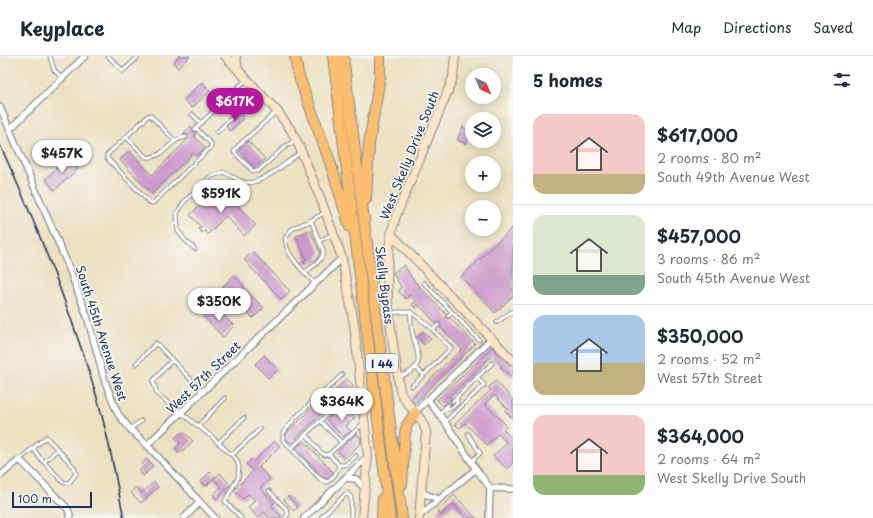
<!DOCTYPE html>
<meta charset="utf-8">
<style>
body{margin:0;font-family:"Playpen Sans",sans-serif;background:#f2f2f3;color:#1f2937;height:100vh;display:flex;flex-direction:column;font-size:15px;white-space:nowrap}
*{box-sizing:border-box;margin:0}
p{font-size:13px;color:#747a83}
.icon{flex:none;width:22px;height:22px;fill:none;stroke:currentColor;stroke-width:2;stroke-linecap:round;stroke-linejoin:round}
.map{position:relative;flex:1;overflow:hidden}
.drawer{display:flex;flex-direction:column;background:#fff;width:360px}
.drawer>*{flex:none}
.needle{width:26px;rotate:136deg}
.tools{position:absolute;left:465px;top:12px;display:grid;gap:8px}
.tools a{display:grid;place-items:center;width:36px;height:36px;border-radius:50%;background:#fff;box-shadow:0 2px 10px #0003;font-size:20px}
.scale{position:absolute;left:12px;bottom:10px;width:80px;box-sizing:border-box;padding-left:4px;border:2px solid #1b2f5e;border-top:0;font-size:11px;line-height:14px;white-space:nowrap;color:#1b2f5e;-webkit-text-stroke:3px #f6f6f2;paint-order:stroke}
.price{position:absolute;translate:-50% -34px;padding:0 9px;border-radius:14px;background:#fff;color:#222;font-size:13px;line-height:26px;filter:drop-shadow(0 1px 2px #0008)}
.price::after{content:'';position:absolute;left:50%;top:24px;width:12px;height:9px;margin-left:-6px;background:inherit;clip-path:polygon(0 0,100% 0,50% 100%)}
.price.on{background:#b5179e;color:#fff}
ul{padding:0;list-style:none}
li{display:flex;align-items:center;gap:12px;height:100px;padding:0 20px}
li+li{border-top:1px solid #e0e1e3}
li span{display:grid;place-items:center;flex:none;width:112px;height:80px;border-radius:12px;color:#555}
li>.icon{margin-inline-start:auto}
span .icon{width:48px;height:48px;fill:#fffc;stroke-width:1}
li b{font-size:17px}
h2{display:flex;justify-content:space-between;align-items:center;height:48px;padding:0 20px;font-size:17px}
header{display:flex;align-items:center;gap:24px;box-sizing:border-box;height:56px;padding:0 20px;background:#fff;border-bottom:1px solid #e0e1e3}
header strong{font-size:19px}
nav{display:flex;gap:22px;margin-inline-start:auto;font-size:14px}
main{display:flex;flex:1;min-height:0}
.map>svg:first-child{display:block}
.building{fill:#cc98cc}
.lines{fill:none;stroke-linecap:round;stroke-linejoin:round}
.lane-casing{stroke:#848890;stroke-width:5}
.street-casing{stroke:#848890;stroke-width:8}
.secondary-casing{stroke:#848890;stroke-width:10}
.highway-casing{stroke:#848890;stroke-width:12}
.lane{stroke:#fff;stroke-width:3}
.street{stroke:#fff;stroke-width:5.5}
.secondary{stroke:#fde5c5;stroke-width:8}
.highway{stroke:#fabe6e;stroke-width:10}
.rail{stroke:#1b2f5e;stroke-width:1.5}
.labels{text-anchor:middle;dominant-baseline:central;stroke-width:3.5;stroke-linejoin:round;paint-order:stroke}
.shield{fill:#f6f6f2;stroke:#5d6b8a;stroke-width:1}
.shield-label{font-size:11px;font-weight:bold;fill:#1b2f5e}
.street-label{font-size:12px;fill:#1b2f5e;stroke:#f6f6f2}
</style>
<header>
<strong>Keyplace</strong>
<nav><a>Map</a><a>Directions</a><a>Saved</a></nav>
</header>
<main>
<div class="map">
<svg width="513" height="462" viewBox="0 0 513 462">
<rect width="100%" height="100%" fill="#f6f6f2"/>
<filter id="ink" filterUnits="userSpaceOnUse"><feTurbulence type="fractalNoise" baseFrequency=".025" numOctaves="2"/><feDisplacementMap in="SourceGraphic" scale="8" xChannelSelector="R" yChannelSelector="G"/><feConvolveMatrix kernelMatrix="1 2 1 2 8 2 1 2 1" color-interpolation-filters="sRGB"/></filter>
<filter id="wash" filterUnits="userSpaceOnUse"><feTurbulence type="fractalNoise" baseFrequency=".012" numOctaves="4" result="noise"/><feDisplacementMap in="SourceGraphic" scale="16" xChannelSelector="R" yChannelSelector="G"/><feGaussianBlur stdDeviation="0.9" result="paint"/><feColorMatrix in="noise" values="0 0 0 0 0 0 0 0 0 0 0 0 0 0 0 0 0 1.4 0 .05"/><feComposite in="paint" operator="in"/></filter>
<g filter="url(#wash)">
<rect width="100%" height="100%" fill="#ece1c1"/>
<g id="blocks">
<path class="building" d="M179 0H190L178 12 173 7Z
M202 26 210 35 192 52 184 44Z
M240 58 244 62 230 75 226 71Z
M191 70 193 75 196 77 194 80 205 92 196 100 193 97 152 138 120 104 129 95 152 119 188 83V79L183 78Z
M463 71 469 74 467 77 470 78 466 88 457 84Z
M248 85 265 103 255 112 239 94Z
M68 102 78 113 55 134 45 123Z
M219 131 256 169 244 180 226 160 208 178 204 175 202 177 198 173 201 171 190 159Z
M513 171V240L495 257 461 221Z
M310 174 320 197 317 203 305 208 304 204 306 203 296 180Z
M253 196 290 235 282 244 244 204Z
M404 209 413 224 446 258V262H450L475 288 415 347 411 342 462 293 440 271V267H436L419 249 415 252 412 249 416 245 410 239 406 243 399 236 401 231 393 217Z
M234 219 244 230 243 231 264 252 253 262 222 231Z
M215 250 234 270 223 281 204 261Z
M423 275 431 283 424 289 417 281Z
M492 291 513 313V322L500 311 501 310 492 300 449 341 451 343 450 345 452 348 451 349 448 346 443 350 437 344Z
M264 299 278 314 268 322 255 308Z
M347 323 354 330 335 348 328 341Z
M496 325 513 344V363L505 355 508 353 494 339 485 348 507 370 503 373 513 384V407L507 413 493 400 507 387 498 378 487 389 465 367 459 372 455 368 491 334 488 332Z
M315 349 322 357 291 387 286 382V378Z
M346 352 355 362 346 370 351 375 343 381 327 364 334 357 338 361Z
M184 376 193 385 180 397 175 392 180 387 175 382 180 377 181 378Z
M356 378 361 382V387L344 403 338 395Z
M275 385 280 390 259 411 270 423 260 432 274 447 271 449 281 460 279 462H270L264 456 258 462 248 451 255 444 248 438 243 443 234 434 253 415 246 408 252 403 254 405Z
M304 385 333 416 327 423 324 422 296 392Z
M146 403 153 410 143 420 139 415 144 410 142 408Z
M210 416 215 421 206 430 201 425Z
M220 417 230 429 217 443 213 439 221 431 214 423Z
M154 426 158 431 141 447 131 437 136 431 142 437Z
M454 439 476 462H466L453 448 441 459 437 455Z
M288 440 298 451 294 455 284 444Z"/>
</g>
</g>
<g filter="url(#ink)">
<use href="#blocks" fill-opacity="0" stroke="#848890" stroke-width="1"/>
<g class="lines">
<defs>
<path id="lane" d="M50 0 54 14 62 22
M108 0 123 15 137 2
M276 56 238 90 234 96 253 115H258L286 90 296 84
M192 58 201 67
M195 73 247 23
M217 76 257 37
M126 81 148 60 150 59 175 85
M186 81C182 82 177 83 174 86 165 93 158 103 146 101L126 81 107 99V102L149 146 153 147 211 91V88L196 72
M311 164 319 185 332 179
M195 193 185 184 178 175 177 157 184 146 210 121 223 116C230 119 237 123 243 126 260 131 286 106 300 97
M304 217C310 212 325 204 323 194 322 191 320 188 319 185
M424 227 452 256
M316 228C307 220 282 195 286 182 286 180 290 176 291 174 297 169 304 168 311 165 315 162 320 159 324 157
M411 256 429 270 451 292 424 319 412 330
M390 258 397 256H411C410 264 411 271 413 279 418 300 427 312 398 321
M448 260 452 256 479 284
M497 266 513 255
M433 273 438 269
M172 304 203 336
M136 308 156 287 172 304 153 325 157 337 167 346 211 380 236 403 239 410 238 422 225 445 241 462
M415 311 424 319
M361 342 334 352 306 378 320 396 325 399 329 398 364 367
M317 343 329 357
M453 345 492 307
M444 353C451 354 453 351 457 347V342
M439 358 448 349
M320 365 341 386
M445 366 484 329 477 321
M198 370 225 342
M130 373 141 365
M468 378 480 397 471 406
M218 387 244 362
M291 393 306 378
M329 398 339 409H345L356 400
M232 399 260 373
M19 404 46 381 74 411 76 418 69 427 63 426 40 402 33 392
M44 406 58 393
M339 409C337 417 334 422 327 426L320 423 283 384V377L296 361 342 319
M269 435 287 454 288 458 285 462
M320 462 347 437 351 441V462"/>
<path id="street" d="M0 51 67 207 87 260 105 326 118 358 130 373 147 389 215 462
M10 73 85 0
M428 344 445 366 476 413 490 432 489 462
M415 357 419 352 491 283
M147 389 342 202
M0 420 19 404 23 407 67 452 70 459 69 462
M345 422 356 423 364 432
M490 432 513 433
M421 434 425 438 438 443
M419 460 476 413
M184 462 200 446
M304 462 368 400"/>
<path id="secondary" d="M225 0 277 55 291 74 299 90 323 149 342 202 354 267 368 400 362 462
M236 0 238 14
M391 178 513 305
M419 462 426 376C423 359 406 351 400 335 392 277 378 217 396 160L449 32 453 21 455 0"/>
<path id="highway" d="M295 0 298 18 330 106 350 171
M333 0 390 462
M343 0 402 462
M366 143 369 88 380 20V0
M402 428 405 377 407 369 415 357
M382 462 383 442"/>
</defs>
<use href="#lane" class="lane-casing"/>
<use href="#street" class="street-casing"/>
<use href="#secondary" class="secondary-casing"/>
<use href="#highway" class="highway-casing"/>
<use href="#lane" class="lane"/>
<use href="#street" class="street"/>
<use href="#secondary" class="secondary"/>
<use href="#highway" class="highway"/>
<path class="rail" d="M0 89C37 169 69 251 95 335 108 376 115 420 124 462"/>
</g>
</g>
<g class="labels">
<rect class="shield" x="366" y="298" width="32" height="18" rx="3"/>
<g class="shield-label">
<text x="382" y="307">I 44</text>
</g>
<g class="street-label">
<text transform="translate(409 99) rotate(-68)">West Skelly Drive South</text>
<text transform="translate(385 229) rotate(83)">Skelly Bypass</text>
<text transform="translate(102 277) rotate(72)">South 45th Avenue West</text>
<text transform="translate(203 321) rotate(-44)">West 57th Street</text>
</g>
</g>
</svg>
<div class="tools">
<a><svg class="needle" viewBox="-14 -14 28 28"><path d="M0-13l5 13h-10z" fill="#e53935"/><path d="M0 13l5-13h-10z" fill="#747a83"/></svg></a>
<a><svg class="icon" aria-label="layers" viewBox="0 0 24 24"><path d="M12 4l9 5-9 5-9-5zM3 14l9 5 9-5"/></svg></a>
<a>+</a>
<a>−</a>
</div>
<div class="scale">100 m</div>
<b class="price on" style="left:235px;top:66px">$617K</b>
<b class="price" style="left:62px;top:118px">$457K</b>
<b class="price" style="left:221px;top:158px">$591K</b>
<b class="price" style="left:219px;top:266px">$350K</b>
<b class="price" style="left:342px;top:366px">$364K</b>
</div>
<section class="drawer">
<h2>5 homes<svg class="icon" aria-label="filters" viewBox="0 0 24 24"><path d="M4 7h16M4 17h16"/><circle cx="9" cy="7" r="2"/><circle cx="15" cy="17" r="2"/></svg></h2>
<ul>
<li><span style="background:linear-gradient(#f6c9c9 75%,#c2b280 0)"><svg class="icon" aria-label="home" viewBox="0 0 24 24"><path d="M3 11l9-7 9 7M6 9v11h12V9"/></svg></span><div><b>$617,000</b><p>2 rooms · 80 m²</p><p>South 49th Avenue West</p></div></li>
<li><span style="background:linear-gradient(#dfe7d0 75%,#7fa58c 0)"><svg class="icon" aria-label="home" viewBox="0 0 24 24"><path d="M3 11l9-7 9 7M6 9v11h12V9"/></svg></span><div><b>$457,000</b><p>3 rooms · 86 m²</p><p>South 45th Avenue West</p></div></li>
<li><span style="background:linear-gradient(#a9c7e8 60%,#c2b280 0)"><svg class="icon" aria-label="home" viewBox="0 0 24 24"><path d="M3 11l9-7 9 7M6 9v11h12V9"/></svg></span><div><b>$350,000</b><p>2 rooms · 52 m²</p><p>West 57th Street</p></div></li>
<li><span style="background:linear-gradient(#f6c9c9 75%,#8fb573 0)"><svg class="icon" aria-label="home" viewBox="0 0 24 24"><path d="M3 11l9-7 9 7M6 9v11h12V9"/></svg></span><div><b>$364,000</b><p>2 rooms · 64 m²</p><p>West Skelly Drive South</p></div></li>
</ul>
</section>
</main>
